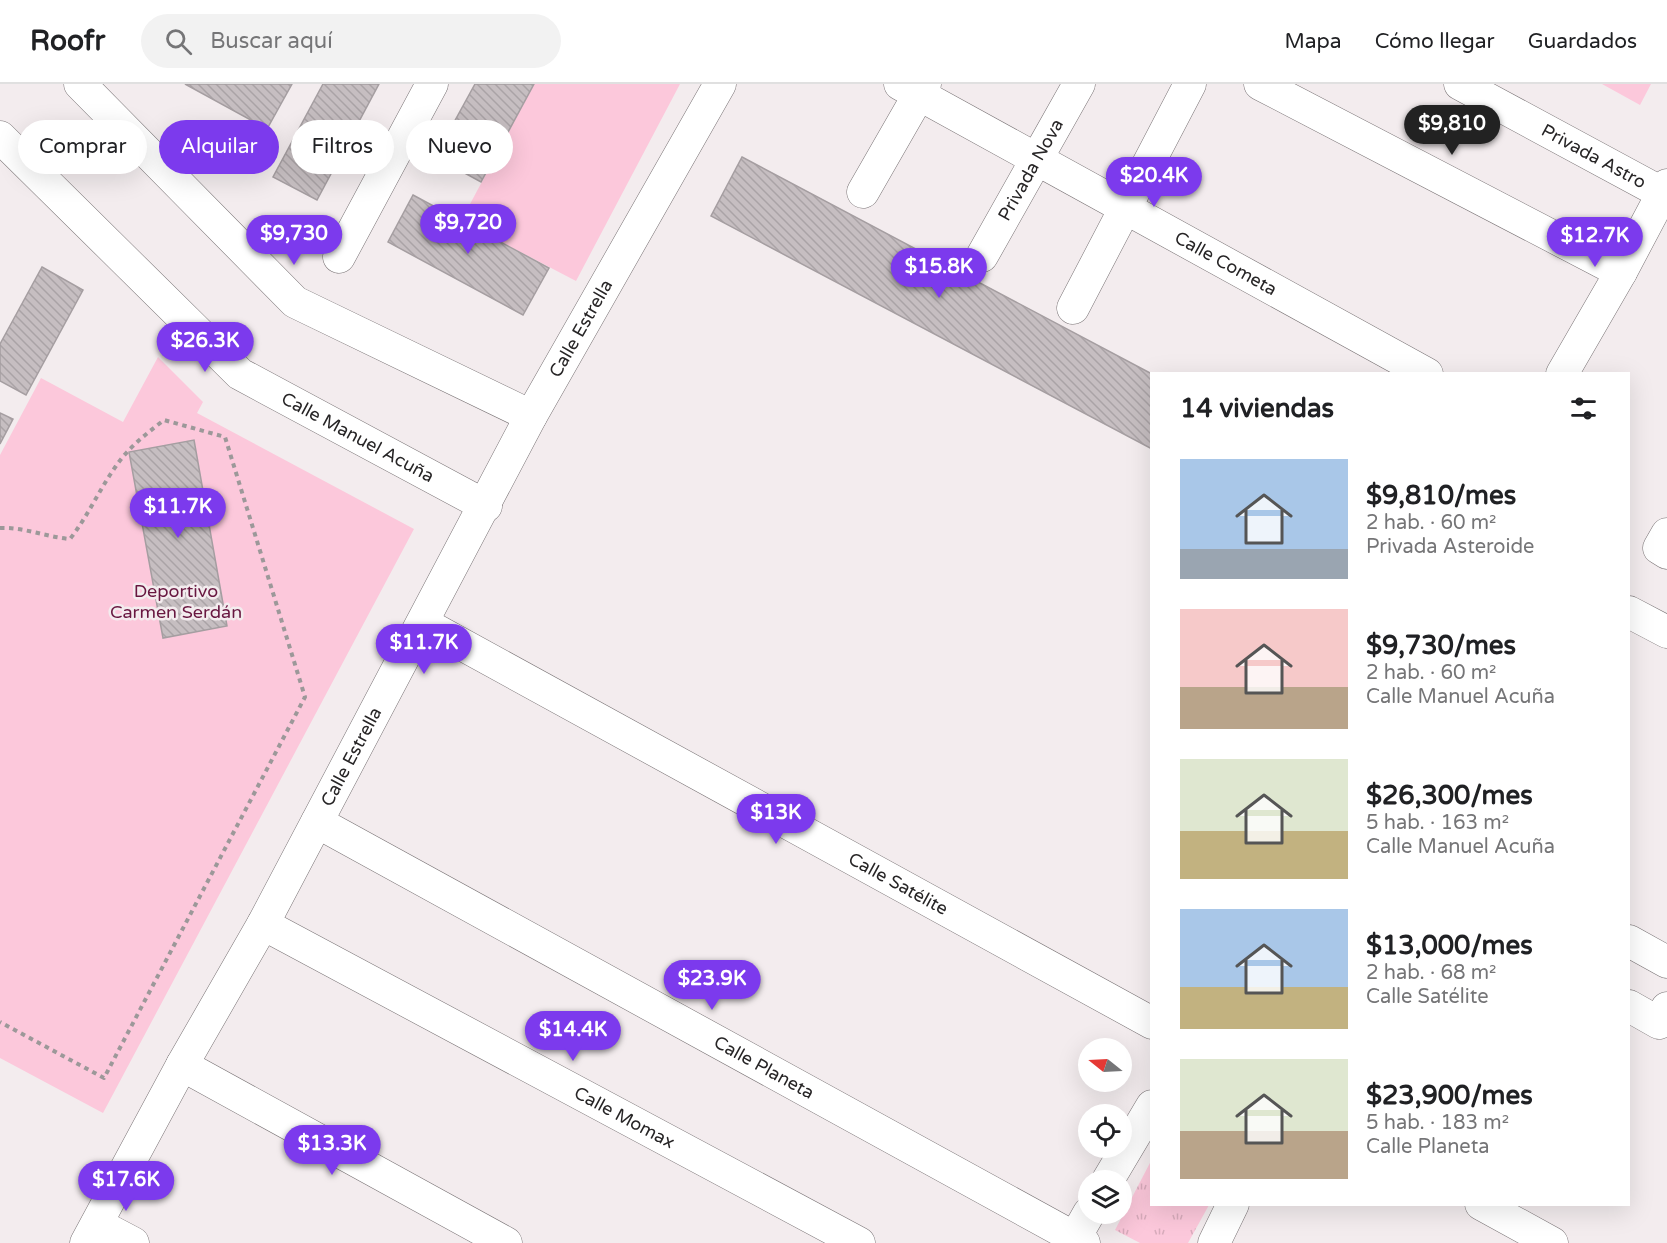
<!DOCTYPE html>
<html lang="es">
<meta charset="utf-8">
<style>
body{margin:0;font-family:"Varela Round",sans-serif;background:#f2f2f2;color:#202124;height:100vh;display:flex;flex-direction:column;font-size:22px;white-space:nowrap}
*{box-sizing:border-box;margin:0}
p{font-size:20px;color:#757577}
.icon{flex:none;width:33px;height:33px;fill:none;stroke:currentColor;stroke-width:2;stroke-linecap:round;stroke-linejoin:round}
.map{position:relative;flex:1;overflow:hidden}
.drawer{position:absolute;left:1150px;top:288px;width:480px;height:834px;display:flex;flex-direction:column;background:#fff;border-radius:0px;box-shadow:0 6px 24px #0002}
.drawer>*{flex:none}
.banner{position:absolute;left:18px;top:36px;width:570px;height:54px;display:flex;gap:12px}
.needle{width:39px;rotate:288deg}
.buttons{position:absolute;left:1078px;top:954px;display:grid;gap:12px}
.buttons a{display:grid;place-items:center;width:54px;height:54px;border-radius:50%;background:#fff;box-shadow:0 6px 24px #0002;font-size:30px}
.price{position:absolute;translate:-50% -51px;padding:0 14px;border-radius:21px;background:#7c3aed;color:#fff;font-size:20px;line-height:39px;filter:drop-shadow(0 2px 3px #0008)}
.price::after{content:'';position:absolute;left:50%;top:36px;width:18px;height:14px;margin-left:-9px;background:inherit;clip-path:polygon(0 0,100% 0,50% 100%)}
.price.active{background:#222;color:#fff}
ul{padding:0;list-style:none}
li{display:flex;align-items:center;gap:18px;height:150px;padding:0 30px}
li span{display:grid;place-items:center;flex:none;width:168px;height:120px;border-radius:0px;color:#555}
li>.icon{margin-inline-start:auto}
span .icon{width:72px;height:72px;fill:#fffc;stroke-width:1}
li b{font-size:26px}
h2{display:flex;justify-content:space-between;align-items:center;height:72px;padding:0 30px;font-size:26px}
.pill{padding:0 21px;border-radius:27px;background:#fff;box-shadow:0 6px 24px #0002;font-size:21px;line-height:54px}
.pill.active{background:#7c3aed;color:#fff}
header{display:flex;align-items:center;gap:36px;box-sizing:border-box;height:84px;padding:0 30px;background:#fff;border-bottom:2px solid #e0e0e0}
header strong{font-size:28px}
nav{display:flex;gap:33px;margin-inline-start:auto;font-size:21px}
.search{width:420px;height:54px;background:#f2f2f2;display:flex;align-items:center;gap:15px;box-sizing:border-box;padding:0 21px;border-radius:33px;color:#757577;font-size:22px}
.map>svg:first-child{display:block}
.grass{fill:url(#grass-tufts)}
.park{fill:#fcc8db}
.building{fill:url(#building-back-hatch);stroke:#a59ea1;stroke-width:1.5}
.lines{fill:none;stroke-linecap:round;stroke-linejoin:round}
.minor-casing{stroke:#797375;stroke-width:33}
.path{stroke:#9c9899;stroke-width:4;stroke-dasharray:4.5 4.5;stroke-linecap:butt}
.minor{stroke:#fff;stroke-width:32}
.labels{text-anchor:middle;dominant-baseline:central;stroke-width:5;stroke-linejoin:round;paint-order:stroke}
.street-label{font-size:18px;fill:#272526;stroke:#f3ecee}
.park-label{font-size:18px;fill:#681740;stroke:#f3ecee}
</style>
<header>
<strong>Roofr</strong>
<div class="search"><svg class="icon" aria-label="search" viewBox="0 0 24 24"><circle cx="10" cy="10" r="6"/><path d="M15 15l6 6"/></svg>Buscar aquí</div>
<nav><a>Mapa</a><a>Cómo llegar</a><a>Guardados</a></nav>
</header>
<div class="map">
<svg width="1667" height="1159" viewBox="0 0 1667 1159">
<defs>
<pattern id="grass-tufts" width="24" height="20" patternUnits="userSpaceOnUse" patternTransform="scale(1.5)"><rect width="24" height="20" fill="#fcc8db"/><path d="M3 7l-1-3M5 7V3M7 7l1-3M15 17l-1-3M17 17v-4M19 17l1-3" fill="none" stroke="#d8acbc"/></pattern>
<pattern id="building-back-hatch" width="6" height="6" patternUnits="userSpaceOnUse" patternTransform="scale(1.5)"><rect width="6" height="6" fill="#c6bec1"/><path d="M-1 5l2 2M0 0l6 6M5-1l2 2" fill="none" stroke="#aaa3a6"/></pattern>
</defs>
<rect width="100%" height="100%" fill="#f3ecee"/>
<path class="grass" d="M1152 1075V1120L1209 1121 1188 1159H1140L1115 1146Z"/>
<path class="park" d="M534 0H680L576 197 461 137Z
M1602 0H1651L1640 21Z
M158 273 203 318 197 329 414 445 103 1029 0 974V371L41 294 123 338Z"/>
<path class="building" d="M185 0H292L267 45Z
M323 0H379L317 116 273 93Z
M475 0H534L481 98 435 73Z
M742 73 1152 290V365L711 132Z
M413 111 549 184 523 231 388 158Z
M42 183 83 206 26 311 0 297V260Z
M0 329 13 335 0 360Z
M194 356 227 542 163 554 129 368Z"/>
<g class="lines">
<defs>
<g id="minor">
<path d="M80 0 295 218 531 332"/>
<path id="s1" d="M900 0 1427 290"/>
<path d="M1260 0 1621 188"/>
<path id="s2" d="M1460 0 1662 109"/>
<path id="s3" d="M0 53 240 290 486 422"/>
<path d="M863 108 925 0"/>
<path id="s4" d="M982 172 1079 0"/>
<path d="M339 173 432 0"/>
<path d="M1073 224 1190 0"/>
<path d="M1562 290 1621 188 1667 101"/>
<path d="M1667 450 1659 464 1667 469"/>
<path d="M1629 528 1667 548"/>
<path id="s5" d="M423 539 1152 939"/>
<path id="s6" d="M317 738 1084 1159"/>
<path id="s7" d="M263 840 859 1159"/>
<path d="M1629 857 1667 878"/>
<path d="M1629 922 1659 939 1667 924"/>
<path d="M182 981 506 1159"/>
<path d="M1108 1096 1152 1022"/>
<path d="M1481 1120 1552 1159"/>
<path d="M97 1140 133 1159"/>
<path id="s8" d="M86 1159 182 981 263 840 531 332 720 0"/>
<path d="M1072 1159 1089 1129"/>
<path d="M1214 1159 1233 1120"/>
</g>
</defs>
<use href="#minor" class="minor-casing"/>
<path class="path" d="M0 444C24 443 46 453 70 455 88 432 99 406 116 382 128 364 146 350 164 336L225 353 305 613 104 994 0 938"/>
<use href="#minor" class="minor"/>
</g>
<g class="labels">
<g class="street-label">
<text stroke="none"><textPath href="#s2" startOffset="152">Privada Astro</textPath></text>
<text stroke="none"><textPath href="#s4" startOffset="99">Privada Nova</textPath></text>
<text stroke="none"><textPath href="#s1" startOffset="372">Calle Cometa</textPath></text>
<text stroke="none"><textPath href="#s8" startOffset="1040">Calle Estrella</textPath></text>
<text stroke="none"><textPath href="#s3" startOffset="471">Calle Manuel Acuña</textPath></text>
<text stroke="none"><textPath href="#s8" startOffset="554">Calle Estrella</textPath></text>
<text stroke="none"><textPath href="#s5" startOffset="542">Calle Satélite</textPath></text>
<text stroke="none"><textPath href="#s6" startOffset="510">Calle Planeta</textPath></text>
<text stroke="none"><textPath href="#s7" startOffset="410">Calle Momax</textPath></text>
</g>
<g class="park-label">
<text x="176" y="507">Deportivo<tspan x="176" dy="21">Carmen Serdán</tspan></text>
</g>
</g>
</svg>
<div class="buttons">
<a><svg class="needle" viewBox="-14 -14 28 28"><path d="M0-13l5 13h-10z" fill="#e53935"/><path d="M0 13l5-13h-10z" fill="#757577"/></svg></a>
<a><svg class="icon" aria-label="locate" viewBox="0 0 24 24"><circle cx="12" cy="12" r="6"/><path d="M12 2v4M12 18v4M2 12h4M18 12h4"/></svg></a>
<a><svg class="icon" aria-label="layers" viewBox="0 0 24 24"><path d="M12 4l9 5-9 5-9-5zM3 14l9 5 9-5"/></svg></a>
</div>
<b class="price active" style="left:1452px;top:72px">$9,810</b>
<b class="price" style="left:1154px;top:124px">$20.4K</b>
<b class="price" style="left:468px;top:171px">$9,720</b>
<b class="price" style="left:294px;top:182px">$9,730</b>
<b class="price" style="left:1595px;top:184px">$12.7K</b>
<b class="price" style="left:939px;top:215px">$15.8K</b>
<b class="price" style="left:205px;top:289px">$26.3K</b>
<b class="price" style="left:178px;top:455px">$11.7K</b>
<b class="price" style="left:424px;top:591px">$11.7K</b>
<b class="price" style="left:776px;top:761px">$13K</b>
<b class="price" style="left:712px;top:927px">$23.9K</b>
<b class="price" style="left:573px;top:978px">$14.4K</b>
<b class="price" style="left:332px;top:1092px">$13.3K</b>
<b class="price" style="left:126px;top:1128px">$17.6K</b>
<div class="banner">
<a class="pill">Comprar</a>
<a class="pill active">Alquilar</a>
<a class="pill">Filtros</a>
<a class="pill">Nuevo</a>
</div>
<section class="drawer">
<h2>14 viviendas<svg class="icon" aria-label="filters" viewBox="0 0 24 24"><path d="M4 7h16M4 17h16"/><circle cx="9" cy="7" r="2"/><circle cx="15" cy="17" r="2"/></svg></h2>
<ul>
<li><span style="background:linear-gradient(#a9c7e8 75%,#9aa5b1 0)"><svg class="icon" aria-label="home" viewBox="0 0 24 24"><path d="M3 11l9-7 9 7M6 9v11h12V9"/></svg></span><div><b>$9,810/mes</b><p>2 hab. · 60 m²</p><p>Privada Asteroide</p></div></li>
<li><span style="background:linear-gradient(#f6c9c9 65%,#b9a48a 0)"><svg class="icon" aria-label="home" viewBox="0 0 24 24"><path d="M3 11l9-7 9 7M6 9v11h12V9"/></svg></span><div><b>$9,730/mes</b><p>2 hab. · 60 m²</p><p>Calle Manuel Acuña</p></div></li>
<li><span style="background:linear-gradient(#dfe7d0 60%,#c2b280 0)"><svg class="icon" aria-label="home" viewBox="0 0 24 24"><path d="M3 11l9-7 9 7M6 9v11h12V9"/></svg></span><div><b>$26,300/mes</b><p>5 hab. · 163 m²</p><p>Calle Manuel Acuña</p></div></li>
<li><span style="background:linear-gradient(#a9c7e8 65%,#c2b280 0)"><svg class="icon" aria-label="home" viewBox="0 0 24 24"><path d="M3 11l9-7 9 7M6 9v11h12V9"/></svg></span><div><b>$13,000/mes</b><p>2 hab. · 68 m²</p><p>Calle Satélite</p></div></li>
<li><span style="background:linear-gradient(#dfe7d0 60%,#b9a48a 0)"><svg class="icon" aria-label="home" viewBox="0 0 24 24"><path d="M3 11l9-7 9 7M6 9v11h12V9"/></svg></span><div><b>$23,900/mes</b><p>5 hab. · 183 m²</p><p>Calle Planeta</p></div></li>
</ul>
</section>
</div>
